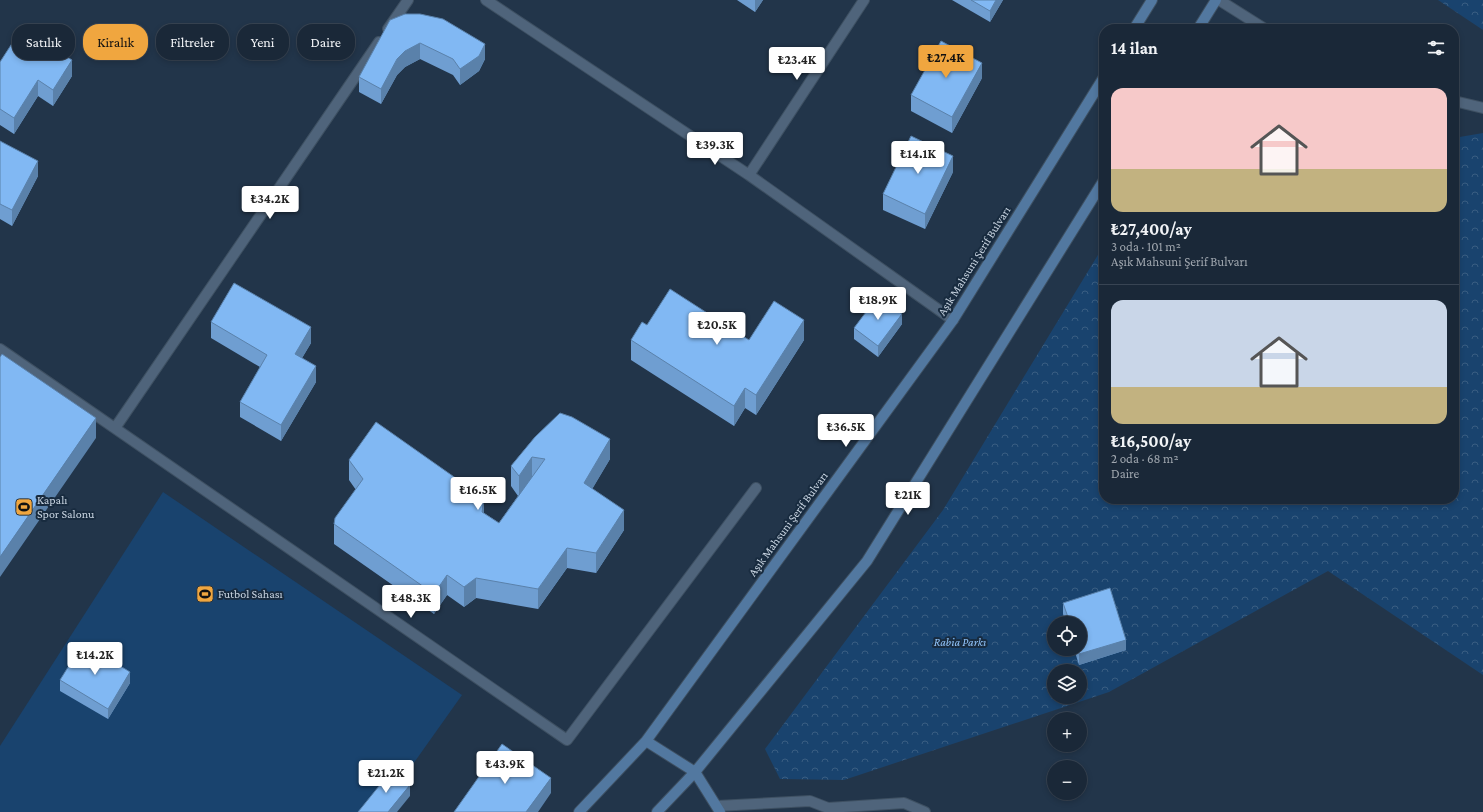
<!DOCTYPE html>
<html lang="tr">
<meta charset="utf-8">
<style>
body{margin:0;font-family:"Crimson Pro",serif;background:#233040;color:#f1f3f6;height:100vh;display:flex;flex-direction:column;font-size:15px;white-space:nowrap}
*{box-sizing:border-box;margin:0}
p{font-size:13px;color:#9fa6ae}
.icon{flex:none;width:22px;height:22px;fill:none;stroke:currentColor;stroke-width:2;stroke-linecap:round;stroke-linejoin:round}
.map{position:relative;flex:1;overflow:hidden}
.side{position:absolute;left:1099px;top:24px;width:360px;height:480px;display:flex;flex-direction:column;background:#1a2838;border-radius:16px;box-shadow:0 2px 6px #0003,0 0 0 1px #384453}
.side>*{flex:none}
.banner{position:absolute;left:12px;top:24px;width:380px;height:36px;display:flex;gap:8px}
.tools{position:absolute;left:1047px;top:616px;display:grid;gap:8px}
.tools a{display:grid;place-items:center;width:40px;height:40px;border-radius:50%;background:#1a2838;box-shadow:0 2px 6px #0003,0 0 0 1px #384453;font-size:20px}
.price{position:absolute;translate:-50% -34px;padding:0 9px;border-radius:4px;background:#fff;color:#222;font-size:13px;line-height:26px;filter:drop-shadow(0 1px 2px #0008)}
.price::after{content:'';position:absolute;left:50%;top:24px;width:12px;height:9px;margin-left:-6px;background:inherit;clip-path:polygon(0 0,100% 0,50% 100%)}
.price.selected{background:#f0a63f;color:#111}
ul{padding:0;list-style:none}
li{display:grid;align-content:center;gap:8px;height:212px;padding:0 12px}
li+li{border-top:1px solid #384453}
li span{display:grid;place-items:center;height:124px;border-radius:12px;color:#555}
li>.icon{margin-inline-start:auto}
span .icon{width:72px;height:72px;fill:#fffc;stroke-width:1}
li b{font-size:17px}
h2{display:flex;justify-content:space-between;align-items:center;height:48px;padding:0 12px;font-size:17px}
.chip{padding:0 14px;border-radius:16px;background:#1a2838;box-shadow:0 2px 6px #0003,0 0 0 1px #384453;font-size:14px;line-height:36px}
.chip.selected{background:#f0a63f;color:#111}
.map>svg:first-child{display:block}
.green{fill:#19436e}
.park{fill:url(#park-crowns);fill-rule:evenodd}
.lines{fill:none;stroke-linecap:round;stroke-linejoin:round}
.lane-casing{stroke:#3e5062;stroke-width:12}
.street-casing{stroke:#3e5062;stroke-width:12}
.secondary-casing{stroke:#3e5062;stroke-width:12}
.lane{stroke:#4f647b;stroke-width:10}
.street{stroke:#4f647b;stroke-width:10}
.secondary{stroke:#5278a0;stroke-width:10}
.wall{fill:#6f9ed1}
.shaded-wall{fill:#5a81aa}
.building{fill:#81b8f3;stroke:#5a81aa}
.labels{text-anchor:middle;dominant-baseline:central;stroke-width:4;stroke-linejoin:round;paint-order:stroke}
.street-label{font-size:12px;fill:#c8d4e1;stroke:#182b3f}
.poi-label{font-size:12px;fill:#c8d4e1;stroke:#182b3f;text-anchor:start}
.park-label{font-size:12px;font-style:italic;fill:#92c5fc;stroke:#182b3f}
</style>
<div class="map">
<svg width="1483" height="812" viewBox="0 0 1483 812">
<defs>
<pattern id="park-crowns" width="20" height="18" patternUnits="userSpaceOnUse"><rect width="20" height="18" fill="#19436e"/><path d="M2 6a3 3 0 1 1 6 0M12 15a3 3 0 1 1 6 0" fill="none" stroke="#395d82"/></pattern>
</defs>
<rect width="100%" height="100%" fill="#22354a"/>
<path class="green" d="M163 492 462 695 379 812H0V746Z"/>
<path class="park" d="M1438 0H1483V30Z
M1483 133V675L1328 571 1109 692 844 780 780 779 765 749 943 510 1104 245V499H1454V138ZM1054 623H1080V649H1054ZM1054 671H1080V697H1054Z"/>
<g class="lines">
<defs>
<path id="lane" d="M1219 0 1265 29
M1454 101 1483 108"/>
<path id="street" d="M486 0 749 175 953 320
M388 29 408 0
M749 175 864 0
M0 349 567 740 756 488
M115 428 379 42
M717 806 810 801 828 808 904 803 925 812"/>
<path id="secondary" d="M1134 29 1152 0
M1198 29 1216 0
M646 741 695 772 720 812
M579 812 646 741 953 320 1104 77
M657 812 695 772 867 561 1104 180"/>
</defs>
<use href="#lane" class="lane-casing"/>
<use href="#street" class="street-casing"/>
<use href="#secondary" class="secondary-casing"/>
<use href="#lane" class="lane"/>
<use href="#street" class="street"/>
<use href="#secondary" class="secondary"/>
</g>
<path class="wall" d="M737 0H763L755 12Z
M952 0H1003L990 22Z
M390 20 485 59 479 71 460 85 453 75 420 59 405 67 397 75 381 104 359 92V77Z
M0 62 72 76 53 106 38 96 14 134 0 125Z
M982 78 952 133 911 111V95Z
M0 141 38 176 12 226 0 219Z
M953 172 925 229 883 210V194Z
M211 322 311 343 302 358 316 382 281 441 240 417V402L260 367 211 338Z
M902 324 878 357 854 339V328Z
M647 325 749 340H804L756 415 745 408 734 426 631 360V340Z
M535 437 610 459 592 489 624 530 596 573 567 568 538 609 476 598 464 607 447 595 434 614 334 544V524L356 490 349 480V460L484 513 499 523 518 496 511 486V466Z
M1063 603 1126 650 1079 665 1074 649H1080V623H1066L1063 614Z
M60 680 130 683 108 719 60 691Z"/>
<path class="shaded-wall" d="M755 0H763L755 12Z
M996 0H1003L990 22V11Z
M420 43V59L405 67 397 75 381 104V89L397 59 405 51Z
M485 44V59L479 71 460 85V69Z
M72 60V76L53 106V90Z
M982 63V78L952 133V117Z
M38 80V96L14 134V118Z
M953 156V172L925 229V214Z
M38 161V176L12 226V210Z
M902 314V324L878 357V346Z
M804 320V340L756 415V395Z
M311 327V343L295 370V354Z
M316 366V382L281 441V425Z
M745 388V408L734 426V406Z
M96 418V438L0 577V557Z
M610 439V459L584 503V483Z
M532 457V477L519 496V476Z
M484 498V518L482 512Z
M624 510V530L596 573V553Z
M567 548V568L538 609V589Z
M447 575V595L434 614V594Z
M476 578V598L464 607V587Z
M1126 640V650L1079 665V654Z
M130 672V683L108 719V709Z
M551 778V793L538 812H526Z
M410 785V796L397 812H388Z"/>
<path class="building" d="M971 0H996L990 11Z
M405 14H420L443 19 485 44 479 56 460 69 453 59 420 43 405 51 397 59 381 89 359 77 390 20Z
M22 28 72 60 53 90 38 80 14 118 0 109V62Z
M941 41 982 63 952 117 911 95Z
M911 136 953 156 925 214 883 194Z
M0 141 38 161 12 210 0 204Z
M234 283 311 327 295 354 316 366 281 425 240 402 267 355 211 322Z
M670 289 749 340 774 301 804 320 756 395 745 388 734 406 631 340 642 322 647 325Z
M878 296 902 314 878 346 854 328Z
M2 354 96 418 0 557V357Z
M560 413 572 417 610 439 584 483 624 510 596 553 567 548 538 589 476 578 464 587 447 575 434 594 334 524 335 518 363 479 349 460 376 422 484 498 482 512 499 523 545 459 532 457 519 476 511 466 535 437Z
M1110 588 1126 640 1079 654 1078 649H1080V623H1070L1063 603Z
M83 643 130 672 108 709 60 680Z
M502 744 551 778 526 812H454Z
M392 770 410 785 388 812H358Z"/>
<defs>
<symbol id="stadium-square" viewBox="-11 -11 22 22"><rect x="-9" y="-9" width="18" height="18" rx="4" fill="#f0a63f" stroke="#182b3f"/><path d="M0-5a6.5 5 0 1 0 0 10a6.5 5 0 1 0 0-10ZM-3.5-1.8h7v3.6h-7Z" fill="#111"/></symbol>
</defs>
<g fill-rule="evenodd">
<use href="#stadium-square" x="14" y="497" width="20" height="20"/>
<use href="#stadium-square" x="195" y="584" width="20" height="20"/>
</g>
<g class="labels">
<g class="street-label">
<text transform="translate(974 261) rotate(-58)">Aşık Mahsuni Şerif Bulvarı</text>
<text transform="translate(788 524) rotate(-54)">Aşık Mahsuni Şerif Bulvarı</text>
</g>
<g class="poi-label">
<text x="37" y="500">Kapalı<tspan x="37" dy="14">Spor Salonu</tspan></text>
<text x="218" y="594">Futbol Sahası</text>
</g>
<g class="park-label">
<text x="960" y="642">Rabia Parkı</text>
</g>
</g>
</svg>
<div class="tools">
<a><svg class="icon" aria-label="locate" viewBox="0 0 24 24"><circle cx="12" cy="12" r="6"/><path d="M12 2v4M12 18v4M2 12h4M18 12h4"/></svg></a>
<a><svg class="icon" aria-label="layers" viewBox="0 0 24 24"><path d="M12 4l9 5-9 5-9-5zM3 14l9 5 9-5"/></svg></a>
<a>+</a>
<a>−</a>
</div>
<b class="price selected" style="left:946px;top:79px">₺27.4K</b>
<b class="price" style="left:797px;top:81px">₺23.4K</b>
<b class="price" style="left:715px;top:166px">₺39.3K</b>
<b class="price" style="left:918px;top:175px">₺14.1K</b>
<b class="price" style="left:270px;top:220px">₺34.2K</b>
<b class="price" style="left:878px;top:321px">₺18.9K</b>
<b class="price" style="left:717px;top:346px">₺20.5K</b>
<b class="price" style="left:846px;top:448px">₺36.5K</b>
<b class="price" style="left:478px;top:511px">₺16.5K</b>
<b class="price" style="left:908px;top:516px">₺21K</b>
<b class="price" style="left:411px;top:619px">₺48.3K</b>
<b class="price" style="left:95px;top:676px">₺14.2K</b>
<b class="price" style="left:505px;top:785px">₺43.9K</b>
<b class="price" style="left:386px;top:794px">₺21.2K</b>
<div class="banner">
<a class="chip">Satılık</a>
<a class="chip selected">Kiralık</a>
<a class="chip">Filtreler</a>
<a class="chip">Yeni</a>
<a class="chip">Daire</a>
</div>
<section class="side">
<h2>14 ilan<svg class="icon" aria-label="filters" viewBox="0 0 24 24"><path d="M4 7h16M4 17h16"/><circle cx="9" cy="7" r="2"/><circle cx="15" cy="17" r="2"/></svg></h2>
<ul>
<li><span style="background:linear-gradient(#f6c9c9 65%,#c2b280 0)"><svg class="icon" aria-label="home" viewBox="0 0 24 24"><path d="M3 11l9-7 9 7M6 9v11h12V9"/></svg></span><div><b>₺27,400/ay</b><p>3 oda · 101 m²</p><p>Aşık Mahsuni Şerif Bulvarı</p></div></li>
<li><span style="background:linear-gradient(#c9d6e8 70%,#c2b280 0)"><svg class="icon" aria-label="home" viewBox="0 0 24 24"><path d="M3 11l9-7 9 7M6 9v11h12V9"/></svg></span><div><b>₺16,500/ay</b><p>2 oda · 68 m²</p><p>Daire</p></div></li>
</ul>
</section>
</div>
